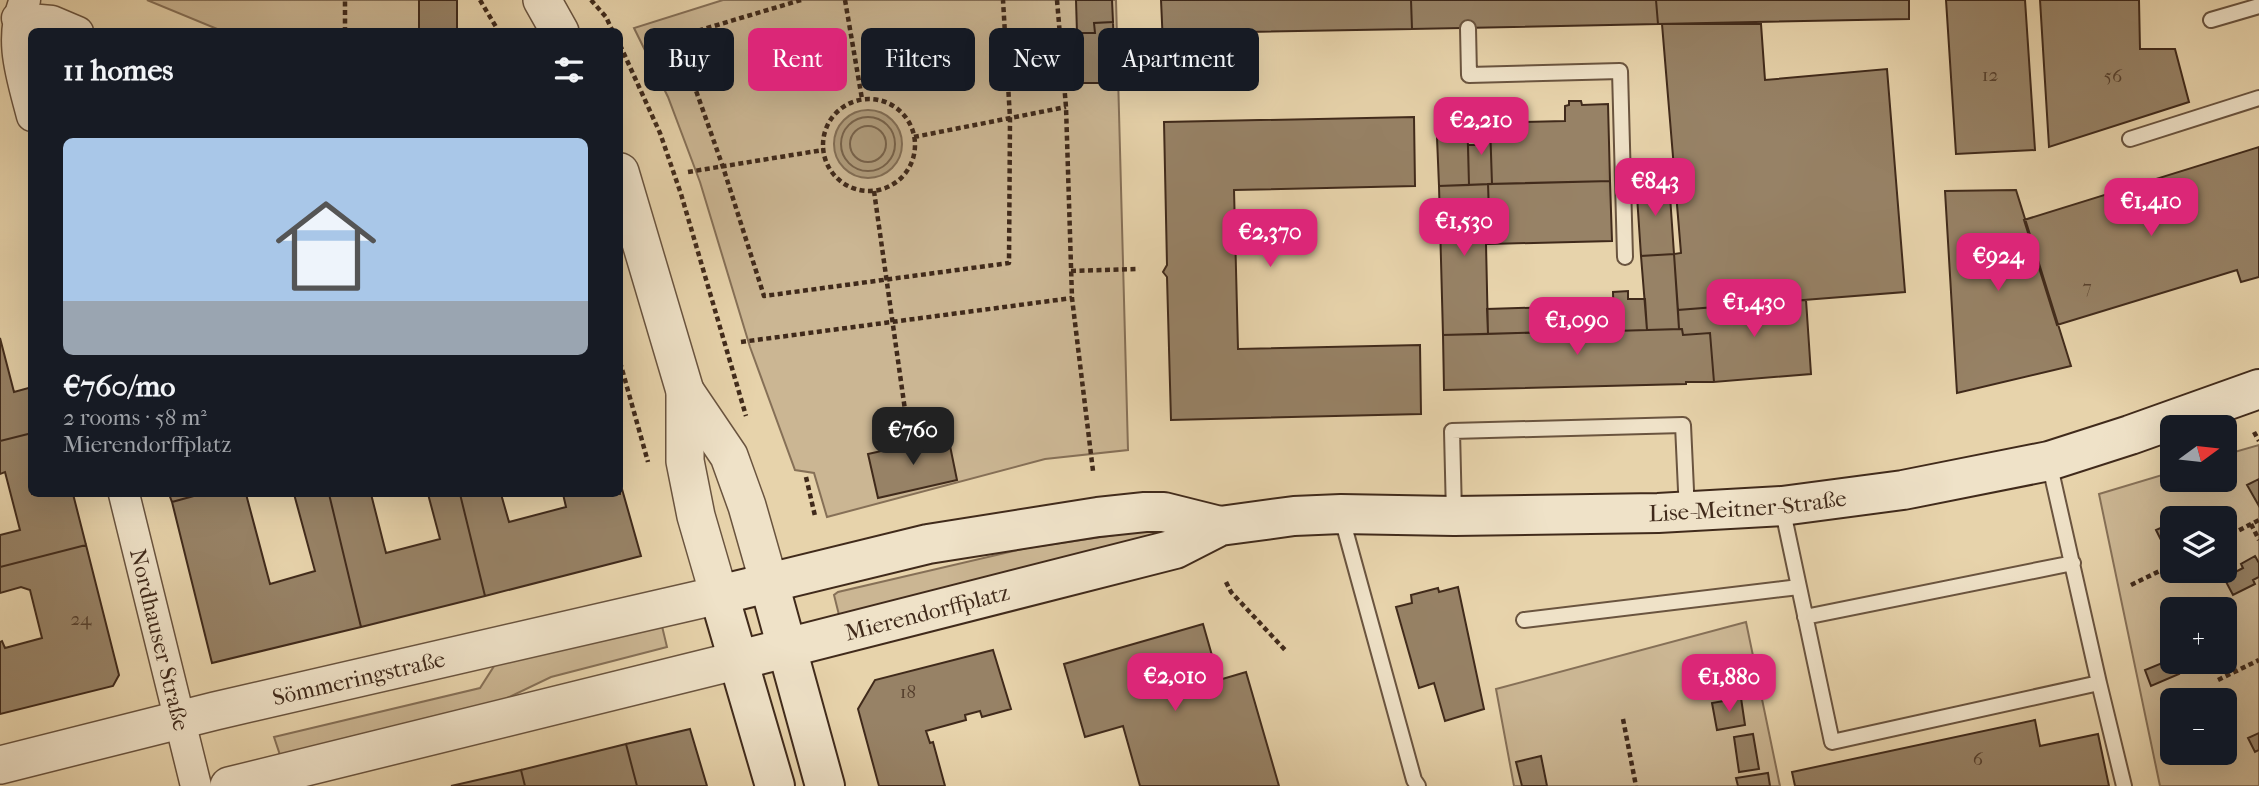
<!DOCTYPE html>
<meta charset="utf-8">
<style>
body{margin:0;font-family:"IM FELL French Canon",serif;background:#20242c;color:#f1f3f6;height:100vh;display:flex;flex-direction:column;font-size:26px;white-space:nowrap}
*{box-sizing:border-box;margin:0}
p{font-size:23px;color:#9ea1a6}
.icon{flex:none;width:38px;height:38px;fill:none;stroke:currentColor;stroke-width:2;stroke-linecap:round;stroke-linejoin:round}
.map{position:relative;flex:1;overflow:hidden}
.details{position:absolute;left:28px;top:28px;width:595px;height:469px;display:flex;flex-direction:column;background:#171b24;border-radius:10px;box-shadow:0 7px 28px #0002}
.details>*{flex:none}
.banner{position:absolute;left:644px;top:28px;width:665px;height:63px;display:flex;gap:14px}
.needle{width:46px;rotate:75deg}
.tools{position:absolute;left:2160px;top:415px;display:grid;gap:14px}
.tools a{display:grid;place-items:center;width:77px;height:77px;border-radius:10px;background:#171b24;box-shadow:0 7px 28px #0002;font-size:35px}
.price{position:absolute;translate:-50% -60px;padding:0 16px;border-radius:14px;background:#db2777;color:#fff;font-size:23px;line-height:46px;filter:drop-shadow(0 2px 4px #0008)}
.price::after{content:'';position:absolute;left:50%;top:42px;width:21px;height:16px;margin-left:-10px;background:inherit;clip-path:polygon(0 0,100% 0,50% 100%)}
.price.on{background:#222;color:#fff}
ul{padding:0;list-style:none}
li{display:grid;align-content:center;gap:14px;height:371px;padding:0 35px}
li+li{border-top:2px solid #363941}
li span{display:grid;place-items:center;height:217px;border-radius:10px;color:#555}
li>.icon{margin-inline-start:auto}
span .icon{width:126px;height:126px;fill:#fffc;stroke-width:1}
li b{font-size:30px}
h2{display:flex;justify-content:space-between;align-items:center;height:84px;padding:0 35px;font-size:30px}
.pill{padding:0 24px;border-radius:10px;background:#171b24;box-shadow:0 7px 28px #0002;font-size:24px;line-height:63px}
.pill.on{background:#db2777;color:#fff}
.map>svg:first-child{display:block}
.green{fill:#cbb693;stroke:#867057;stroke-width:2;fill-rule:evenodd}
.water{fill:#ae9a7a;stroke:#826d54;stroke-width:2}
.lines{fill:none;stroke-linecap:round;stroke-linejoin:round}
.shore{stroke:#77624a;stroke-width:2}
.building{fill:#978266;stroke:#402a1b;stroke-width:2}
.service-casing{stroke:#6a543f;stroke-width:18}
.minor-casing{stroke:#6a543f;stroke-width:33}
.tertiary-casing{stroke:#6a543f;stroke-width:40}
.secondary-casing{stroke:#402a1b;stroke-width:42}
.path{stroke:#402a1b;stroke-width:4.5;stroke-dasharray:5 3.5;stroke-linecap:butt}
.service{stroke:#efe2c8;stroke-width:14}
.minor{stroke:#efe2c8;stroke-width:30}
.tertiary{stroke:#efe2c8;stroke-width:37}
.secondary{stroke:#efe2c8;stroke-width:38}
.labels{text-anchor:middle;dominant-baseline:central;stroke-width:5;stroke-linejoin:round;paint-order:stroke}
.number-label{font-size:19px;fill:#56402e}
.street-label{font-size:23px;fill:#402a1b;stroke:#efe2c8}
</style>
<div class="map">
<svg width="2259" height="786" viewBox="0 0 2259 786">
<rect width="100%" height="100%" fill="#e7d3ab"/>
<filter id="stains"><feTurbulence type="fractalNoise" baseFrequency=".00286" numOctaves="4"/><feColorMatrix values="0 0 0 0 .2 0 0 0 0 .09 0 0 0 0 .02 0 0 0 .5 -.17"/></filter>
<radialGradient id="worn" r=".72"><stop offset=".6" stop-color="#630" stop-opacity="0"/><stop offset="1" stop-color="#630" stop-opacity=".3"/></radialGradient>
<path class="green" d="M147 0H457V31H222Z
M723 0H1116L1128 450 1045 459 827 517 814 473 795 470 750 347 700 182 668 97 634 28Z
M2259 445V786H2160L2099 494 2172 472V480H2224V455ZM2172 518H2224V570H2172ZM2172 609H2224V662H2172ZM2172 700H2224V752H2172Z
M1162 528 1168 532 840 619 834 595 838 592 1027 548Z
M661 622 667 647 551 677 501 701 281 758 274 737 480 688 498 660Z
M1746 622 1780 786H1514L1496 689Z"/>
<path class="water" d="M834 144a34 34 0 1 1 68 0a34 34 0 1 1-68 0Z"/>
<g class="lines">
<path class="shore" d="M841 144a27 27 0 1 1 54 0a27 27 0 1 1-54 0Z
M850 144a18 18 0 1 1 36 0a18 18 0 1 1-36 0Z"/>
</g>
<path class="building" d="M419 0H457V32H419Z
M1076 0H1112L1113 22 1094 23 1095 33H1077Z
M1161 0H1411L1412 29 1248 32V43L1242 50H1224L1216 44 1219 50 1217 54 1201 55V44L1163 45Z
M1411 0H1656L1658 24 1412 29Z
M1656 0H1909V19L1658 24Z
M1946 0H2025L2035 150 1956 154Z
M2040 0H2139L2140 49H2175L2189 102 2049 147Z
M1113 22 1115 83H1078L1077 33H1095L1094 23Z
M1662 24H1761L1765 80 1887 69 1905 292 1678 310 1674 254 1681 253Z
M1569 101H1581L1582 105 1608 104 1610 181 1492 184 1490 123 1565 121V106L1569 105Z
M1467 112 1469 185 1439 186 1436 113Z
M1414 117 1415 186 1234 190 1238 349 1420 345 1421 414 1171 420 1167 277 1163 272 1167 265 1164 122Z
M1475 125H1490L1492 184 1469 185 1468 145H1475Z
M2259 147V277L2241 282 2237 270 2057 325 2024 220Z
M1610 181 1612 241 1490 244 1488 184Z
M1636 181H1669L1674 254 1641 256Z
M1488 184 1490 244H1486L1488 334 1443 335 1439 186Z
M2016 190 2071 366 1957 393 1945 191Z
M1674 254 1679 329 1647 330 1641 256Z
M1628 291V299H1645L1647 330 1614 331 1613 292Z
M1589 300H1613L1614 331 1682 329 1683 335 1710 333 1714 382H1686V384L1444 390 1443 335 1589 331Z
M1806 300 1811 374 1714 382 1710 333 1683 335 1682 329H1679L1678 310Z
M1588 306 1589 331 1488 334 1487 309Z
M0 338 14 392 32 387V433L0 441Z
M32 433V494H73L86 545 0 567V535L20 530 5 472 0 474V441Z
M948 436 957 480 878 498 868 454Z
M2259 479V506L2247 485Z
M620 482 641 556 485 596 460 494H501L509 522 566 507 563 494H620Z
M169 494H201L172 502Z
M201 494H246L270 584 315 571 294 494H329L361 627 212 663 172 502Z
M329 494H371L386 553 440 539 428 494H460L485 596 361 627Z
M2165 526 2172 540V549L2167 552 2156 530Z
M86 545 119 675 113 686 0 714V642L2 641 5 648 42 638 30 590 21 587 0 593V567Z
M2255 556 2259 563V577L2253 580 2255 584 2233 595 2224 578 2243 568 2241 564Z
M1458 587 1484 709 1445 721 1434 683 1419 688 1396 607 1412 603 1411 595 1438 588 1439 592Z
M1203 624 1219 680 1246 672 1279 786H1140L1123 726 1085 737 1064 664Z
M993 650 1011 709 982 717 980 711 965 715 966 720 926 731 930 743 933 742 945 786H879L858 709 875 680Z
M2172 659 2179 674 2151 686 2145 670Z
M1741 698 1745 725 1717 730 1712 703Z
M2035 720 2040 746 2098 734 2109 786H1795L1792 772Z
M690 729 707 786H637L626 744Z
M2259 733V750L2255 752 2248 738Z
M1753 734 1759 769 1739 772 1734 737Z
M626 744 637 786H525L521 770Z
M1541 756 1547 786H1522L1516 762Z
M521 770 525 786H451Z
M1768 773 1770 786H1738L1736 778Z"/>
<g class="lines">
<defs>
<path id="service" d="M2211 20 2259 6
M1468 28 1469 75 1620 71 1625 257
M2130 139 2259 98
M1782 507 1832 742 2099 683 2049 462
M1454 514 1452 431 1683 425 1687 512
M1341 515 1414 780 1418 786
M1805 617 2073 563
M1524 620 1799 587
M2099 683 2124 786"/>
<g id="minor">
<path d="M25 0C8 39 22 77 32 116"/>
<path d="M17 18 52 21 78 32"/>
<path id="s1" d="M124 494 196 786"/>
</g>
<g id="tertiary">
<path d="M542 0 560 32"/>
<path d="M685 391 729 456 747 506 769 583"/>
<path id="s2" d="M0 765 215 711 719 595 696 516 685 461V391L620 172"/>
<path d="M229 786 739 660"/>
</g>
<g id="secondary">
<path d="M769 583 825 786"/>
<path id="s3" d="M739 660 1175 549 1220 526 1294 516 1341 514 1454 516 1658 513 1782 506 1903 490 2049 461 2130 435 2259 389"/>
<path d="M775 786 719 595 928 544 1098 517 1145 512H1164L1220 526"/>
</g>
</defs>
<use href="#service" class="service-casing"/>
<use href="#minor" class="minor-casing"/>
<use href="#tertiary" class="tertiary-casing"/>
<use href="#secondary" class="secondary-casing"/>
<path class="path" d="M480 0 499 32
M591 0 606 17 613 32
M801 0 677 37 723 167 764 296 1009 263 1010 118 1003 0
M845 0 862 99
M1057 0 1066 107 1072 298 1093 471
M345 32V0
M620 45 660 133 681 194 746 416
M823 145a46 46 0 1 1 92 0a46 46 0 1 1-92 0Z
M914 137 1066 107
M688 172 823 150
M874 191 906 417
M1071 271 1139 269
M741 342 1072 298
M620 362 648 462
M2254 432 2259 441
M806 477 815 516
M2251 524 2259 540
M2224 538 2259 520
M1226 582 1231 592 1286 651
M2131 585 2172 565
M2218 680 2259 660
M1623 719 1636 786"/>
<use href="#service" class="service"/>
<use href="#minor" class="minor"/>
<use href="#tertiary" class="tertiary"/>
<use href="#secondary" class="secondary"/>
</g>
<g class="labels">
<g class="number-label">
<text x="1990" y="75">12</text>
<text x="2113" y="76">56</text>
<text x="2087" y="287">7</text>
<text x="81" y="619">24</text>
<text x="908" y="692">18</text>
<text x="1978" y="759">6</text>
</g>
<g class="street-label">
<text stroke="none"><textPath href="#s3" startOffset="1029">Lise-Meitner-Straße</textPath></text>
<text stroke="none"><textPath href="#s3" startOffset="194">Mierendorffplatz</textPath></text>
<text stroke="none"><textPath href="#s1" startOffset="150">Nordhauser Straße</textPath></text>
<text stroke="none"><textPath href="#s2" startOffset="369">Sömmeringstraße</textPath></text>
</g>
</g>
<rect width="100%" height="100%" filter="url(#stains)"/>
<rect width="100%" height="100%" fill="url(#worn)"/>
</svg>
<div class="tools">
<a><svg class="needle" viewBox="-14 -14 28 28"><path d="M0-13l5 13h-10z" fill="#e53935"/><path d="M0 13l5-13h-10z" fill="#9ea1a6"/></svg></a>
<a><svg class="icon" aria-label="layers" viewBox="0 0 24 24"><path d="M12 4l9 5-9 5-9-5zM3 14l9 5 9-5"/></svg></a>
<a>+</a>
<a>−</a>
</div>
<b class="price" style="left:1481px;top:157px">€2,210</b>
<b class="price" style="left:1655px;top:218px">€843</b>
<b class="price" style="left:2151px;top:238px">€1,410</b>
<b class="price" style="left:1464px;top:258px">€1,530</b>
<b class="price" style="left:1270px;top:269px">€2,370</b>
<b class="price" style="left:1998px;top:293px">€924</b>
<b class="price" style="left:1754px;top:339px">€1,430</b>
<b class="price" style="left:1577px;top:357px">€1,090</b>
<b class="price on" style="left:913px;top:467px">€760</b>
<b class="price" style="left:1175px;top:713px">€2,010</b>
<b class="price" style="left:1729px;top:714px">€1,880</b>
<div class="banner">
<a class="pill">Buy</a>
<a class="pill on">Rent</a>
<a class="pill">Filters</a>
<a class="pill">New</a>
<a class="pill">Apartment</a>
</div>
<section class="details">
<h2>11 homes<svg class="icon" aria-label="filters" viewBox="0 0 24 24"><path d="M4 7h16M4 17h16"/><circle cx="9" cy="7" r="2"/><circle cx="15" cy="17" r="2"/></svg></h2>
<ul>
<li><span style="background:linear-gradient(#a9c7e8 75%,#9aa5b1 0)"><svg class="icon" aria-label="home" viewBox="0 0 24 24"><path d="M3 11l9-7 9 7M6 9v11h12V9"/></svg></span><div><b>€760/mo</b><p>2 rooms · 58 m²</p><p>Mierendorffplatz</p></div></li>
</ul>
</section>
</div>
